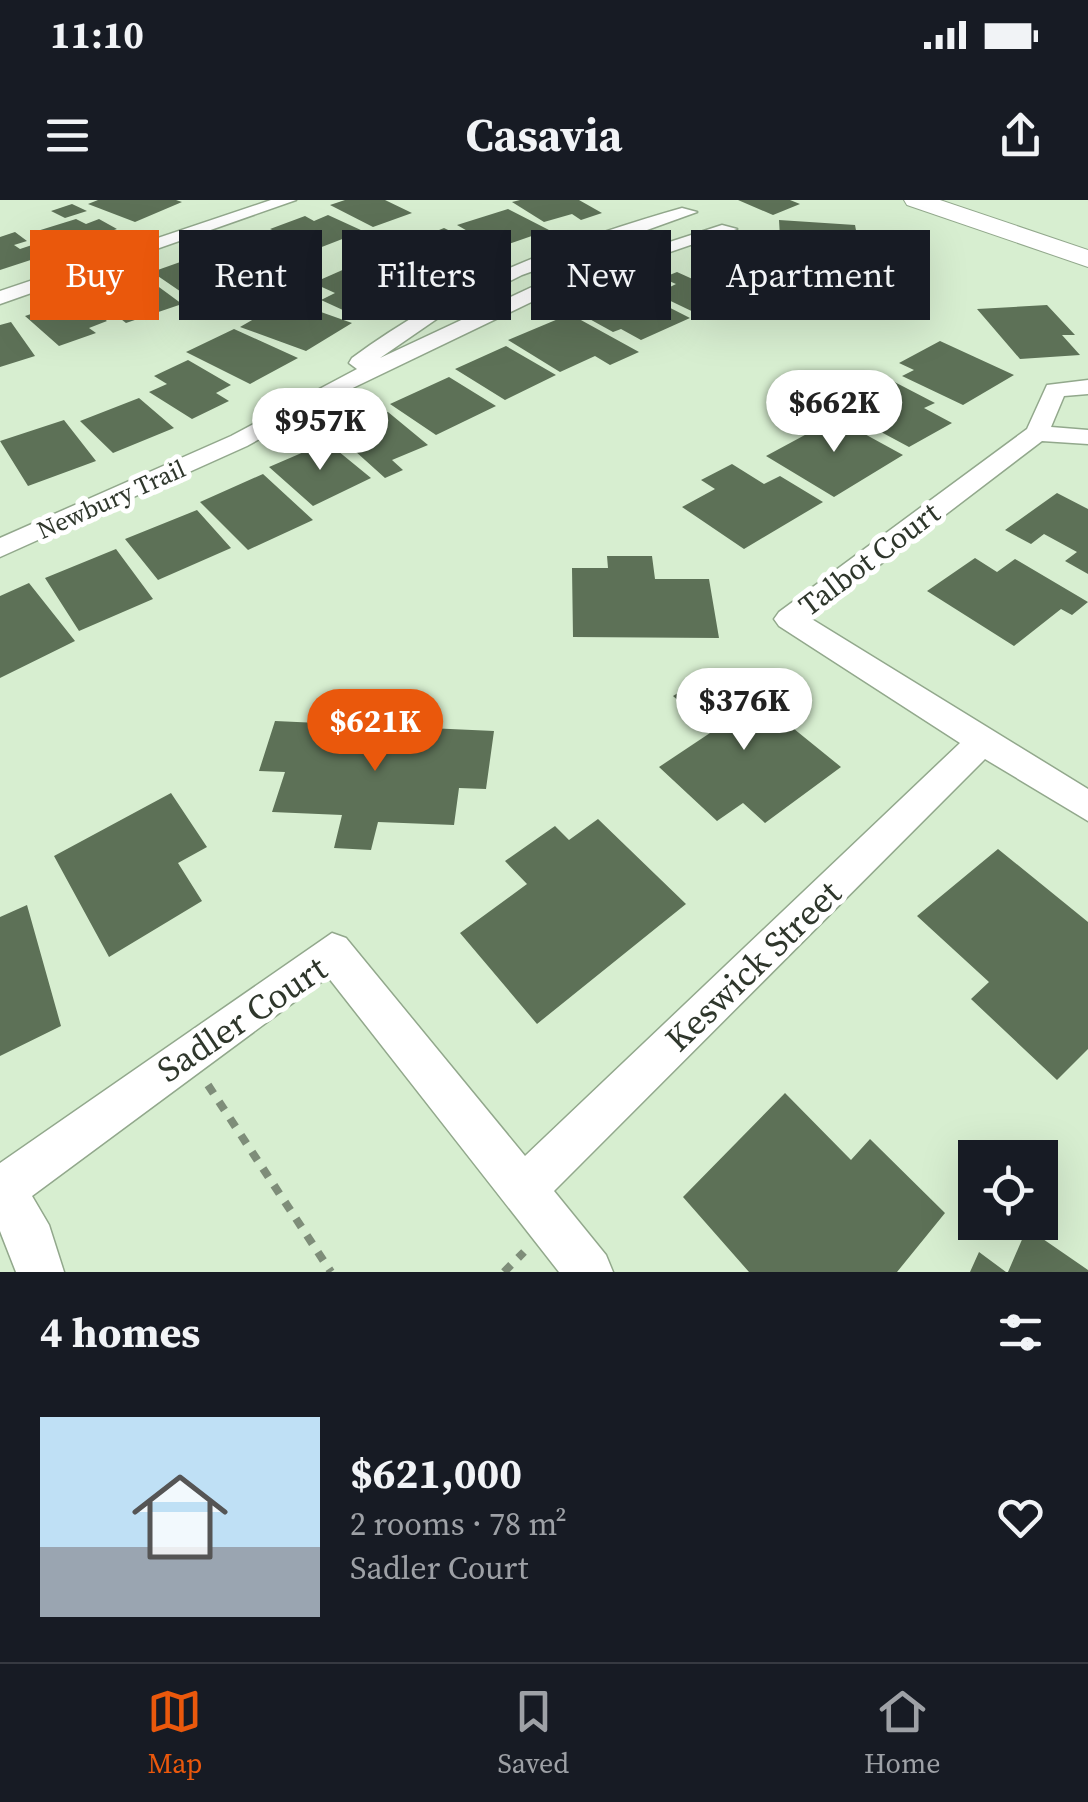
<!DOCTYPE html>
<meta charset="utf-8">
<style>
body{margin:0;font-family:"Source Serif 4",serif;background:#20242c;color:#f1f3f6;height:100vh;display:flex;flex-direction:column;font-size:38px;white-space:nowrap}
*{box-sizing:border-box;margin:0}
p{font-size:32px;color:#9ea1a6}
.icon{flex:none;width:55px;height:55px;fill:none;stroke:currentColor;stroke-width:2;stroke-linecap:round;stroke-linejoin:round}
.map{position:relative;height:1072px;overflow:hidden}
.side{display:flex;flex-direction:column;background:#171b24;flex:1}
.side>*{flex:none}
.top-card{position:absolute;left:30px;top:30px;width:1030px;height:90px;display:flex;gap:20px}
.buttons{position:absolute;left:958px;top:940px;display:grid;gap:20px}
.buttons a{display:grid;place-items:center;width:100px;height:100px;border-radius:0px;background:#171b24;box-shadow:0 10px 40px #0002;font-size:50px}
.price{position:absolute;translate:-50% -85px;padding:0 22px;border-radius:35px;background:#fff;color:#222;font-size:32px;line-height:65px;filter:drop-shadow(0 2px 5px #0008)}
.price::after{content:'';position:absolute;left:50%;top:60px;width:30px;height:22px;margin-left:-15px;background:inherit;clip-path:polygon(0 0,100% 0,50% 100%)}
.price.on{background:#ea580c;color:#fff}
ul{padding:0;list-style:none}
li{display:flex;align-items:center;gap:30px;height:250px;padding:0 40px}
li+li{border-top:2px solid #363941}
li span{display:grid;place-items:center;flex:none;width:280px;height:200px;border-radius:0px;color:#555}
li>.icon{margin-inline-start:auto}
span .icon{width:120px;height:120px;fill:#fffc;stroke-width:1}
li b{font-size:42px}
h2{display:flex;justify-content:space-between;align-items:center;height:120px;padding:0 40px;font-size:42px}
.pill{padding:0 35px;border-radius:0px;background:#171b24;box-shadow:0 10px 40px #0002;font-size:35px;line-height:90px}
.pill.on{background:#ea580c;color:#fff}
.status{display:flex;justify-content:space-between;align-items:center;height:70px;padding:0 50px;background:#171b24;direction:ltr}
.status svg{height:28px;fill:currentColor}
header{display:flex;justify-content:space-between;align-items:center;height:130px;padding:0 40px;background:#171b24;font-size:45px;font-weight:700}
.tabs{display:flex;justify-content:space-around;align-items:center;height:140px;border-top:2px solid #363941;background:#171b24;font-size:28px;color:#9ea1a6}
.tabs a{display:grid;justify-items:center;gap:5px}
.tabs .on{color:#ea580c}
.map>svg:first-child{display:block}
.building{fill:#5d7157}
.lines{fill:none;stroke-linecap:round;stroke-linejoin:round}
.street-casing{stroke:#92a88c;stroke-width:3}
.secondary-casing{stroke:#92a88c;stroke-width:2}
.path{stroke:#7e8d79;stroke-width:8;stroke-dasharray:10 10;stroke-linecap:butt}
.street{fill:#fff;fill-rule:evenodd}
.secondary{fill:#fff;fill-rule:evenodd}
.labels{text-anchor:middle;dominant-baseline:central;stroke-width:10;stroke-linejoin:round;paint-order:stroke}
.far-street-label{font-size:25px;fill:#2f372c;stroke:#fff}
.street-label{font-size:30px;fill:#2f372c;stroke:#fff}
.near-street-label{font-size:35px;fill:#2f372c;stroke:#fff}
</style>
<div class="status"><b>11:10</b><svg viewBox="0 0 49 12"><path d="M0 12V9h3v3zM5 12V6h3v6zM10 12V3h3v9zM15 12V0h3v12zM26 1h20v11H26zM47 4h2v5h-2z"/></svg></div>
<header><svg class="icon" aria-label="menu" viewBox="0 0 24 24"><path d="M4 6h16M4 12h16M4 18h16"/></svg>Casavia<svg class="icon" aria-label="share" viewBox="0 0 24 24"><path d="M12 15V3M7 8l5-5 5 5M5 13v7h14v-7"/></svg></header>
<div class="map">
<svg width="1088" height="1072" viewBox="0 0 1088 1072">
<rect width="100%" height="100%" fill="#d7eed0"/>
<path class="building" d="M98 0H176L182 2 135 22 88 4Z
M345 0H385L412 13 373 27 330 5Z
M520 0H579L602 13 581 20 572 14 544 22 512 2Z
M738 0H790L800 4 773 15Z
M72 4 87 11 65 18 51 11Z
M508 9 549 30 497 48 457 25Z
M328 15 363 31 314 50 270 29 305 16 314 21Z
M76 19 86 24 99 19 117 29 61 48 34 32Z
M779 20 855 25 859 46 792 42 791 37H780Z
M444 28 481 46 469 51 481 57 453 68 415 49 428 44 417 39Z
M15 32 27 41 14 45 20 49 35 44 49 54 0 70V37Z
M262 33 299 52 245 73 208 52Z
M775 44 821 64 790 79 743 58Z
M400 49 450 69 410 89 360 67Z
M200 55 240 80 190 98 152 72Z
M726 58 779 82 757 92 748 88 738 93 694 72Z
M347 68 404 92 356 116 321 100 335 93 313 83Z
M677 72 739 100 704 117 656 94 676 84 662 78Z
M144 76 182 104 126 123 89 94Z
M631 88 690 118 641 140 621 129 613 132 575 111Z
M79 98 107 121 89 128 96 133 59 146 25 116Z
M287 100 352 123 306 151 240 127Z
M1047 105 1075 135H1062L1080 155 1020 159 977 109Z
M570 114 639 152 610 165 595 156 560 172 508 140Z
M11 122 35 156 0 167V125Z
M234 129 298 158 250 184 186 152Z
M940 141 1014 175 963 205 902 176 914 170 899 163Z
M506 146 556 175 505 200 455 169Z
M188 160 231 185 216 193 229 201 192 219 149 192 167 184 154 176Z
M881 175 935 203 924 208 952 223 909 247 827 203Z
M449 177 496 206 436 235 390 204Z
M139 198 174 228 113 253 80 221Z
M819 209 903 255 834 297 766 256 816 229 800 220Z
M388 212 428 245 392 260 403 270 385 278 335 233Z
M64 220 96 261 28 286 0 241Z
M327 242 371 278 313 306 269 267Z
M732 264 764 284 780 276 823 302 744 349 682 307 715 289 701 280Z
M263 274 313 320 248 350 200 302Z
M1057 293 1088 309V374L1065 361 1077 352 1044 334 1031 344 1005 330Z
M197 310 231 348 158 380 125 339Z
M116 349 153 399 79 431 45 378Z
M607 356H652L655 379H709L719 438 573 437 572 368H608Z
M975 358 997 372 1015 359 1088 402 1072 415 1061 409 1014 446 927 391Z
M29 383 75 441 0 478V396Z
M719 468 841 567 765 623 743 603 717 621 659 567 713 531 673 496Z
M275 521 494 531 486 589 459 588 454 625 378 622 371 650 334 648 342 615 272 612 285 572 259 571Z
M171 593 207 647 178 663 202 701 109 757 54 656Z
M598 619 686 704 537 824 460 733 527 684 505 661 555 626 569 640Z
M998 649 1088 722V849L1057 880 971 799 989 782 917 716Z
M27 705 61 826 0 856V717Z
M785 893 851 960 870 939 945 1013 897 1072H749L683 997Z
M1027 1028 1088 1070V1072H1008Z
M979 1052 1006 1072H970Z"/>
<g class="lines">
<defs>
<path id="street" d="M271 0H296L0 104V91Z
M682 8 697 12 522 75 441 116 380 158 534 86 722 25 737 29 548 94 334 197 247 246 0 357V338L231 236 357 169 349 163 352 158C452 84 563 42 682 8Z
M1088 180V194L1064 196 1051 227 1088 230V244L1042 241 810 418 1088 589V621L985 559 554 991 606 1055 613 1072H559L328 777 32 996 49 1025 64 1072H16L0 1031V963L332 733 346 738 525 956 960 543 779 426 774 419 779 412 1027 229 1047 185Z"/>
<path id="secondary" d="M904 0H940L1088 50V67L907 5Z"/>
</defs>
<use href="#street" class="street-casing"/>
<use href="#secondary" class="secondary-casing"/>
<path class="path" d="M208 885 331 1072
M504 1072 524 1052"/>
<use href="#street" class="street"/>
<use href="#secondary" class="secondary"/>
</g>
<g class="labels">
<g class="far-street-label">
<text transform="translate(111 299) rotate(-24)">Newbury Trail</text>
</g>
<g class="street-label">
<text transform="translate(869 359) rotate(-37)">Talbot Court</text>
</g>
<g class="near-street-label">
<text transform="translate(753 766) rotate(-44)">Keswick Street</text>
<text transform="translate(242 819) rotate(-34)">Sadler Court</text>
</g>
</g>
</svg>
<div class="buttons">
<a><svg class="icon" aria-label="locate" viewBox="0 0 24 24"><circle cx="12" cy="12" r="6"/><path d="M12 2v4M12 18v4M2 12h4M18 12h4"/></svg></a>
</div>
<b class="price" style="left:834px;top:255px">$662K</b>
<b class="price" style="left:320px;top:273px">$957K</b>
<b class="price" style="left:744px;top:553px">$376K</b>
<b class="price on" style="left:375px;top:574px">$621K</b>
<div class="top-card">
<a class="pill on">Buy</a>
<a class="pill">Rent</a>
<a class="pill">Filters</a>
<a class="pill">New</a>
<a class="pill">Apartment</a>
</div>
</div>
<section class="side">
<h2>4 homes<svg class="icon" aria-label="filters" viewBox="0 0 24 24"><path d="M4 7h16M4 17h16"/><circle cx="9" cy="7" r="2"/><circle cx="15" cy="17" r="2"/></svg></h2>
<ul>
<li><span style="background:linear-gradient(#bfe0f5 65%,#9aa5b1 0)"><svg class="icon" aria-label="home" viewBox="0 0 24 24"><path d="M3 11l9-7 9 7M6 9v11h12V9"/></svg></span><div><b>$621,000</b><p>2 rooms · 78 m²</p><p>Sadler Court</p></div><svg class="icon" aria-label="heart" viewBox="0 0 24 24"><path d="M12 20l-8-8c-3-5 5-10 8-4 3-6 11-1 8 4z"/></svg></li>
</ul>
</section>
<nav class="tabs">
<a class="on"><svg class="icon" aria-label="map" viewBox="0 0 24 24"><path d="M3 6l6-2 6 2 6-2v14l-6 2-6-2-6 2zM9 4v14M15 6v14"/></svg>Map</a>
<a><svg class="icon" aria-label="saved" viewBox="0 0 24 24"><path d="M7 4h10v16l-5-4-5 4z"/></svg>Saved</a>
<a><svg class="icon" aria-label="home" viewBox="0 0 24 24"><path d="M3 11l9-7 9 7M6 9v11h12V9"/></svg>Home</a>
</nav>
